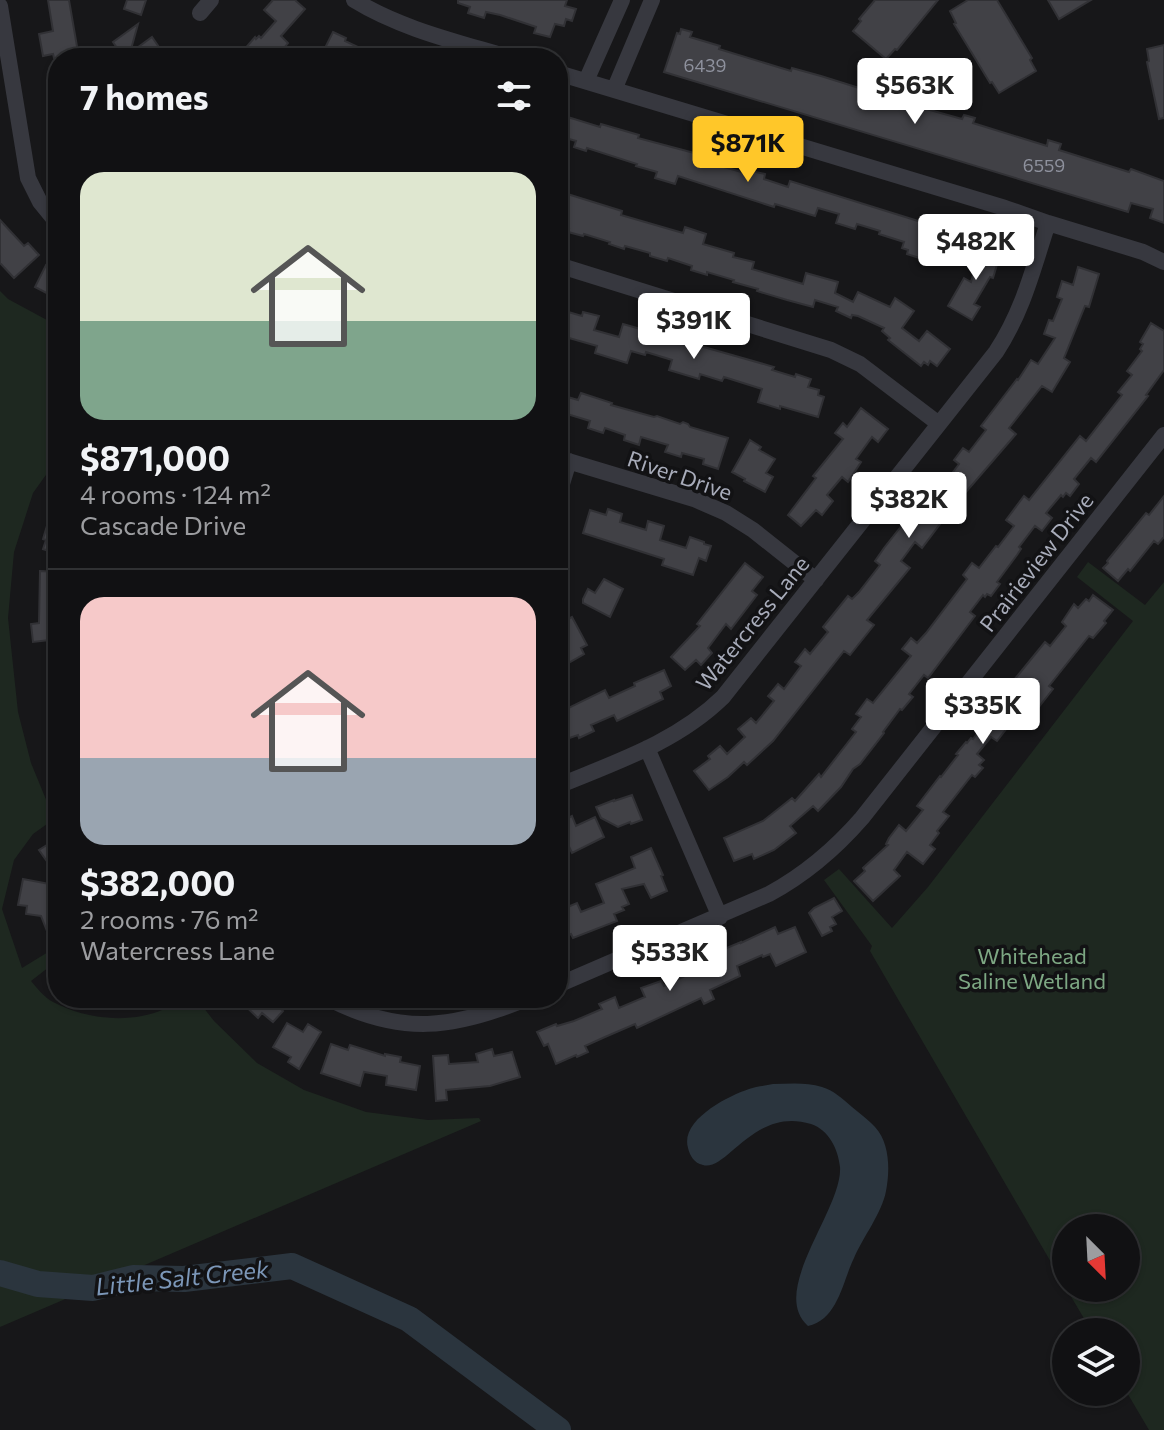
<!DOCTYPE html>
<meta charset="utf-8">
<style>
body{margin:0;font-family:Commissioner,sans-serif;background:#1a1a1c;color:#f1f3f6;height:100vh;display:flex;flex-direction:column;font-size:30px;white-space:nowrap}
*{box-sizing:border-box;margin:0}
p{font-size:26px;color:#9c9da0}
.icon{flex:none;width:44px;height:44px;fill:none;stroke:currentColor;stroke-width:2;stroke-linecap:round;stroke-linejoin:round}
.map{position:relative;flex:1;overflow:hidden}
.drawer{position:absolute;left:48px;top:48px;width:520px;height:960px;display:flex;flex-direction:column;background:#111113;border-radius:32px;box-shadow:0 2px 6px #0004,0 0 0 2px #303133}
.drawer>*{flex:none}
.needle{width:52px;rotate:156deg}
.buttons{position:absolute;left:1052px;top:1214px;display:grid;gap:16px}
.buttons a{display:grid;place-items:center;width:88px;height:88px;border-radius:50%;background:#111113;box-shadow:0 2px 6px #0004,0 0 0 2px #303133;font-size:40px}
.price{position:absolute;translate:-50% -68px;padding:0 18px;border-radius:8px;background:#fff;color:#222;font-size:26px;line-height:52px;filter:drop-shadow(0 2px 4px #0008)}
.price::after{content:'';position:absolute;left:50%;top:48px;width:24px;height:18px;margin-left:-12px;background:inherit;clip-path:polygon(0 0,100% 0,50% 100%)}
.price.selected{background:#ffc729;color:#111}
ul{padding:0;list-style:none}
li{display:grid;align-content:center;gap:16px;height:424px;padding:0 32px}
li+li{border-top:2px solid #303133}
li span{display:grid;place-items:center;height:248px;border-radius:24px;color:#555}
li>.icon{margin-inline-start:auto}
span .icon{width:144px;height:144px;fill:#fffc;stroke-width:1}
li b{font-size:34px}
h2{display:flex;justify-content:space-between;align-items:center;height:96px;padding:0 32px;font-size:34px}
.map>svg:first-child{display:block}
.green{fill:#1e2820}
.water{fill:#2b353e}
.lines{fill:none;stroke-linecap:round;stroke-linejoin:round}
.river{stroke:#2b353e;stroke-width:26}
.building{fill:#414146;stroke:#313135;stroke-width:2}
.minor{stroke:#37383f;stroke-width:16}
.labels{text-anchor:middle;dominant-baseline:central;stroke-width:7;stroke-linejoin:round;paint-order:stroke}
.number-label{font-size:18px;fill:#8e919d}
.street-label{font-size:22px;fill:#a8acba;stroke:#121214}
.park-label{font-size:22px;fill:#7da783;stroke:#121214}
.water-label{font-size:24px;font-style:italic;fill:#7c97b8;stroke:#121214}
</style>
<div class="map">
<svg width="1164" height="1430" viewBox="0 0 1164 1430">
<rect width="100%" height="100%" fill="#171719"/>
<path class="green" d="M0 291 8 299 58 326V458L33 493 14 552 8 618 18 712 31 763 54 819 33 834 14 860 2 909 22 968 58 946V960L31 981C37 988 45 998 53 1002 85 1019 129 1024 162 1010 178 1004 177 998 196 998L214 1021 257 1063 304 1090 366 1112 428 1120 479 1118 481 1121 0 1327Z
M1088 562 1145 605 1164 582V1430H1149L1126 1391V1332H1092L1066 1288H1126V1228H1066V1288L870 951 872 946 824 880 839 869 892 928 928 887 1133 621 1077 577Z"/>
<path class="water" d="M773 1084C789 1084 806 1082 822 1087 833 1090 843 1099 852 1107 860 1114 869 1120 875 1127 890 1143 890 1171 886 1191 882 1213 863 1237 854 1258 843 1280 838 1320 808 1326 768 1291 843 1209 840 1167 838 1149 829 1130 811 1124 754 1106 727 1172 703 1165 694 1163 690 1156 688 1148 680 1120 728 1096 749 1089 756 1086 765 1086 773 1084Z"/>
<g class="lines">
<path class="river" d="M0 1273 38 1284 93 1288 133 1278 184 1279 292 1266 409 1319 558 1430"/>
</g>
<path class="building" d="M48 0H69L79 58H54L53 54 43 56 39 34 53 31Z
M127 0H146L141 15 124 9Z
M273 0H295L305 9 281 36 288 43 276 58H237L255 37 256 39 259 36 261 38 276 21 264 10Z
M458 0H567L565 6 576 9 572 21 566 19 564 26 555 24 550 37 534 33 536 27 500 15 486 12 484 18 468 13 470 7 458 3Z
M875 0H938L897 50 895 49 886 59 853 31 861 21 859 19Z
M968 0H997L1032 58 1030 60 1036 71 999 93 992 82 990 83 970 50 954 24 956 23 950 11Z
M1048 0H1091L1059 19Z
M138 24 130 53 152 37 161 50 150 58H122L123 57 113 42Z
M681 29 692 32 690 37 720 46 719 49 791 71 792 68 821 76 891 98V99L962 119 964 115 975 118 973 123 1047 146 1048 140 1061 144 1059 150 1129 172 1131 169 1164 181V223L1150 218 1153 209 1131 203 1128 212 664 72 677 33 680 34Z
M333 32 346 38 345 41 381 58H320Z
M1164 45V118L1159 119 1147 62 1149 61 1147 49Z
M558 114 600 127 601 124 639 135 638 138 698 154 718 161 717 165 745 173 746 170 765 174 764 179 788 187 790 181 931 225 930 230 942 234 932 262 907 254 908 250 902 248 904 242 879 234 880 231 857 224 855 229 836 223 839 214 818 208 815 216 775 204 774 207 678 176 675 184 655 178 657 172 636 166 637 164 587 148 586 151 574 147 576 141 558 136Z
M561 192 622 211 621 215 683 233 685 227 706 234 703 244 734 253 733 257 754 262 752 269 803 284 806 273 838 282 835 293 853 302 858 292 890 307 895 298 914 311 902 328 919 341 927 331 950 349 937 366 930 361 928 365 924 362 921 366 888 340 890 338 882 331 884 328 858 316 852 315 851 318 836 311 838 307 815 300 813 307 787 300 757 291 758 289 733 282 734 280 707 272V275L691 270 692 266 668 258 667 261 650 256V253L625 246 624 249 609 244 610 242 584 234 583 236 568 232 569 229 558 226V200Z
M0 220 24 246 28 243 39 255 14 278 0 263Z
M983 242 1002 248 993 278 990 277 974 304 980 307 972 320 948 306 964 278 971 282Z
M46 265 58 271V290L54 297 35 287Z
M1078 267 1099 274 1089 307 1085 306 1064 358 1070 362 1052 392 1042 386 1009 428 1016 434 966 492 965 491 922 548 915 542 901 561 910 568 867 620 874 625 850 655 844 651 773 741 747 765 744 762 728 777 709 790 694 771 710 759 708 756 720 746 727 754 745 737 738 729 751 718 756 723 774 701 768 696 778 684 784 689 801 666 795 662 805 649 810 654 828 632 823 627 848 596 852 599 859 592 880 565 875 561 884 548 903 524 905 525 928 493 931 494 941 481 944 484 959 464 954 460 963 448 969 452 986 430 981 426 1017 379 1018 380 1031 360 1038 364 1055 338 1044 334 1049 320 1053 321 1062 299 1057 297 1062 281 1073 285Z
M558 309 582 316 583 312 599 316 594 330 619 337 623 324 774 367 772 370 795 377 796 374 811 379 808 387 819 390 818 395 824 397 818 417 780 406V409L758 402 762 389 724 377 722 381 700 374 699 379 669 370 672 360 646 352 645 355 631 351 627 363 595 353 597 346 569 338 567 346 558 343Z
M1151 323 1164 331V370L1146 395 1148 396 1096 462 1091 458 1074 479 1079 484 1070 496 1066 493 1063 497 1061 495 1046 513 1052 518 1042 531 1035 526 1019 547 1021 549 1017 555 997 582 1000 584 991 596 987 594 985 597 983 595 970 612 975 616 928 678 924 675 909 694 913 697 902 710 900 709 883 732 884 733 860 764 853 769 841 787 818 811 813 806 790 826 796 833 774 850 754 859 752 854 734 861 724 838 763 821 792 798 795 801 819 774 821 777 856 732 852 729 861 717 856 714 867 699 873 703 911 656 902 649 911 638 917 643 926 633 967 579 963 575 972 563 979 568 996 546 998 547 1014 526 1006 520 1024 496 1029 500 1080 436 1086 441 1122 395 1118 392 1132 375 1127 371 1142 351 1140 349 1143 344 1140 342Z
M581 393 612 403 611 405 654 417 657 416 680 424 683 422 688 424 690 427 728 438 718 469 703 464 704 459 682 453 681 457 665 452 668 445 641 437 639 445 624 440 625 435 605 428 603 433 588 428 590 421 567 414 561 435H558V394L578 400Z
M861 408 888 429 878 442 872 437 856 459 861 462 848 482 842 477 827 495 833 501 822 515 816 510 801 526 788 515 816 478 813 476 843 439 835 433 843 423 847 427Z
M750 440 761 447 759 450 775 459 766 473 773 477 765 492 744 481 745 479 732 472Z
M1164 496V537L1158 544 1154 541 1130 571 1128 569 1118 581 1103 568 1108 563 1107 561 1146 513 1149 515Z
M55 499 58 500V554L43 549 46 540 43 539Z
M608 509 622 514 620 522 646 530 648 521 664 526 660 540 686 548 690 537 704 542V544L711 546 706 561 699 558 693 575 662 565 664 559 583 533 590 510 606 515Z
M745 563 763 577 752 591 757 595 731 629 726 624 708 648 712 653 701 665 696 660 685 670 671 657 700 626 697 624Z
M40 571 58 572V602H56L58 639 33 642 31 624 39 623Z
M604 579 623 589 610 617 583 603V599L588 589 595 593Z
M1093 595 1113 610 1104 621 1106 623 1093 638 1089 636 1049 686 1053 689 1031 717 1021 710 997 741 991 737 977 754 984 760 979 765 983 768 975 777 972 775 943 812 949 816 937 831 939 833 930 845 935 849 923 864 907 852 894 870 900 876 873 901 854 881 865 871 863 868 888 845 886 844 889 838 899 825 906 831 923 810 917 806 940 776 941 777 958 755 956 754 966 742 967 743 971 738 973 739 990 717 987 715 995 705 1001 700 1007 705 1021 686 1014 680 1045 642 1050 646 1066 626 1062 622 1074 604 1078 608 1086 599 1089 601Z
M572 617 587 645 581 648 584 654 558 669V625Z
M664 670 671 686 660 692 663 699 617 721 614 715 591 725 594 731 579 738 578 735 558 742V713L605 690 609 698 635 686 634 683Z
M632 795 642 820 631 824 630 822 618 827 601 818 596 807 614 800V801Z
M572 816 576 826 595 817 604 837 572 853 565 838 558 841V823Z
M58 838V877L39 850Z
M651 848 663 875 661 876 667 891 651 898 644 884 622 889 629 904 622 907 624 910 614 914 617 921 573 938 571 934 568 935 567 931 558 935V911L577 903 581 912 604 903 596 884 635 868 631 857Z
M23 879 55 885 53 901 58 915V927L47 931 41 916 26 914 27 906 18 905Z
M834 898 842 911 832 917 836 924 830 927 832 931 822 936 809 913 814 908Z
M775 927 778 934 795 927 806 952 776 966 770 954 763 957 762 955 737 966 740 976 710 990 714 999 704 1004 701 998 637 1028 635 1024 605 1037 585 1046 588 1052 577 1057 576 1055 556 1064 548 1044 544 1046 537 1032 544 1029 556 1024 557 1026 574 1021 602 1009 599 1004 615 997 619 1008 645 997 641 988 661 981 664 986 687 975 683 966 741 942V943Z
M237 998H269L283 1011 273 1022 262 1013 258 1018Z
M287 1023 303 1032 308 1024 321 1032 299 1069 288 1062 291 1057 273 1047Z
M331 1044 348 1050 350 1045 385 1056V1054L401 1057 400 1062 420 1066 416 1090 386 1085 387 1076 364 1072 360 1086 321 1073Z
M492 1049 494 1056 512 1052 520 1077 490 1086 446 1090 447 1100 436 1101 433 1056 448 1055 449 1064 478 1062 476 1054Z"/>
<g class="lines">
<path class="minor" d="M354 0C401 29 458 42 511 58
M0 6 28 178 40 202 58 224
M200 13 211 0
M558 73 1005 208 1048 223 1143 252 1164 262
M586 81 622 0
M614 90 652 0
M558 265 831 350 860 364 939 424
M558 458 694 499 726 513 753 530 816 580
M558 497 569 461
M647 748 720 917
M558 786C616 762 677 742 723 697L996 352C1023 311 1033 269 1048 223
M558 985 769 894C806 874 835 849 862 818L1164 435
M327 998C401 1036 454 1029 528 998"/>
</g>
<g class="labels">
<g class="number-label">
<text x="705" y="65">6439</text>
<text x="1044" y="165">6559</text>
</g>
<g class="street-label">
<text transform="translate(680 475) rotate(19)">River Drive</text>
<text transform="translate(1036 562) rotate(-52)">Prairieview Drive</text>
<text transform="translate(752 623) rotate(-51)">Watercress Lane</text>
</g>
<g class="park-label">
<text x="1032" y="955">Whitehead<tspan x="1032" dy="25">Saline Wetland</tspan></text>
</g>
<g class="water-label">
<text transform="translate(182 1277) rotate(-6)">Little Salt Creek</text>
</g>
</g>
</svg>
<div class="buttons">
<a><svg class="needle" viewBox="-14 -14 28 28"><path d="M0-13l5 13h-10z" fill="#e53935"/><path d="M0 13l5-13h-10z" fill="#9c9da0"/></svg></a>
<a><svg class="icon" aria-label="layers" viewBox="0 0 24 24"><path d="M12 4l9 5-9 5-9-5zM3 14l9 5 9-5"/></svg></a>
</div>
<b class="price" style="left:915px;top:126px">$563K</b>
<b class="price selected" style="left:748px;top:184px">$871K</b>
<b class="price" style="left:976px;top:282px">$482K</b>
<b class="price" style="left:694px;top:361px">$391K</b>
<b class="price" style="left:909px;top:540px">$382K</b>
<b class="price" style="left:983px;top:746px">$335K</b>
<b class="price" style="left:670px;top:993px">$533K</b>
<section class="drawer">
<h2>7 homes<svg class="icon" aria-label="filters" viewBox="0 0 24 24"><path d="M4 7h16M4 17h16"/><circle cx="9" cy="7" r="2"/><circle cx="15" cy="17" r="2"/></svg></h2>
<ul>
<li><span style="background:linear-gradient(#dfe7d0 60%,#7fa58c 0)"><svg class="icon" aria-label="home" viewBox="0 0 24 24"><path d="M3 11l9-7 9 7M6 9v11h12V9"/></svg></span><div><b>$871,000</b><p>4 rooms · 124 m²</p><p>Cascade Drive</p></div></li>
<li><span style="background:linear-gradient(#f6c9c9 65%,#9aa5b1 0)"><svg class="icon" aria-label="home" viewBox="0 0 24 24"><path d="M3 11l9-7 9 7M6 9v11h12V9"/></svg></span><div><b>$382,000</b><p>2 rooms · 76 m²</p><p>Watercress Lane</p></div></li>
</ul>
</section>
</div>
